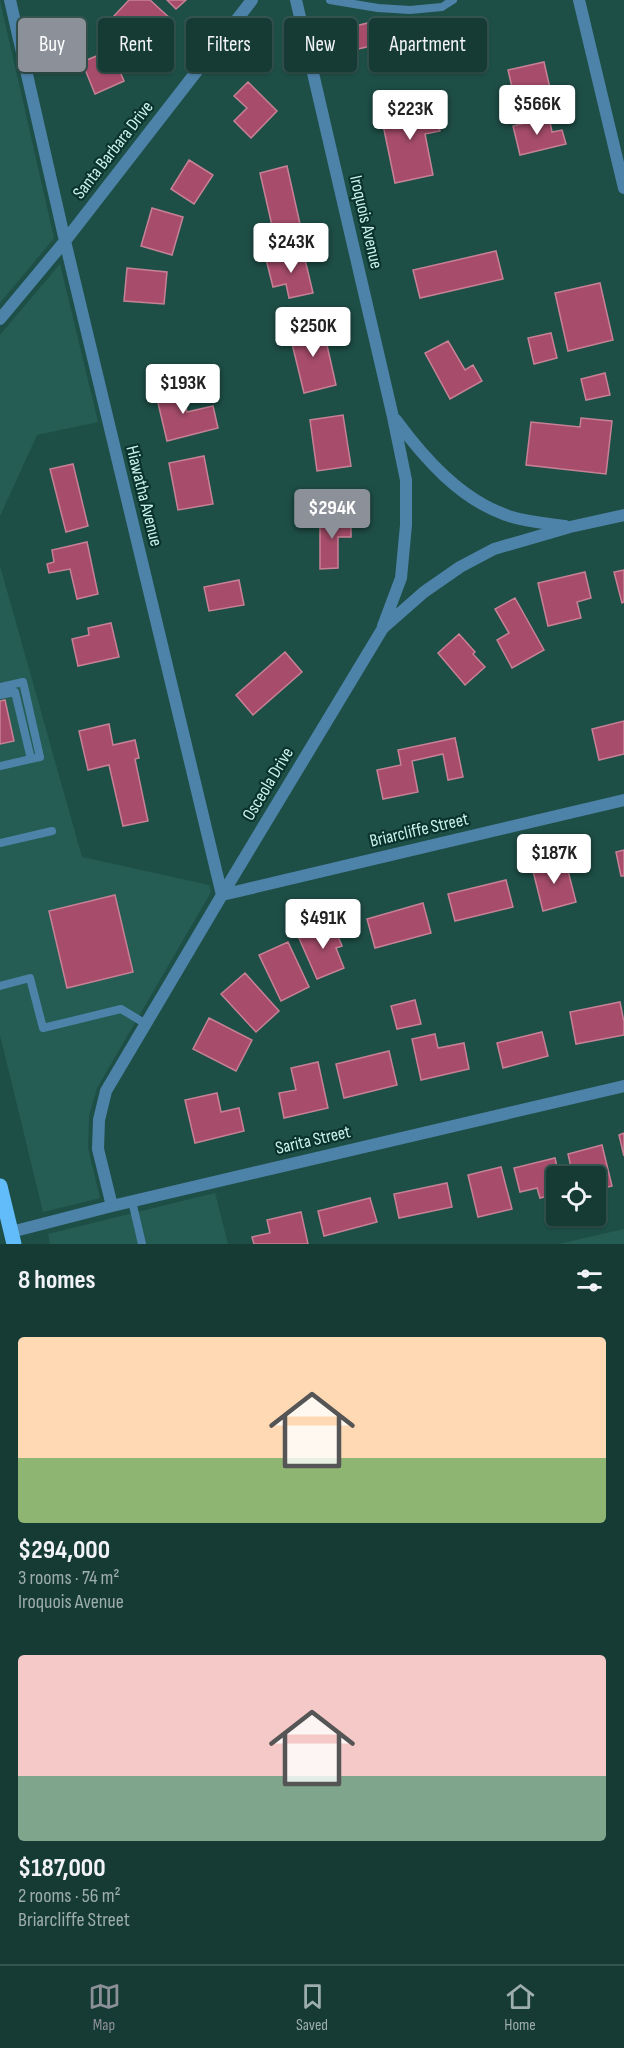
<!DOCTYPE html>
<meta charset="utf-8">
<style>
body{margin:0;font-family:"Sofia Sans Condensed",sans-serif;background:#1f423d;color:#f1f3f6;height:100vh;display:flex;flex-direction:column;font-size:22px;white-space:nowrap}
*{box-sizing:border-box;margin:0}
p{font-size:20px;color:#9eadad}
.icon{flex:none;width:33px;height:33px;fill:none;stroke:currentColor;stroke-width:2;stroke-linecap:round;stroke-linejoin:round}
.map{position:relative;height:1244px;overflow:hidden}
.panel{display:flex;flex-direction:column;background:#163b35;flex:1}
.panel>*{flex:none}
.hud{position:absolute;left:18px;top:18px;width:588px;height:54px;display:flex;gap:12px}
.buttons{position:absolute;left:546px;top:1166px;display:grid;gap:12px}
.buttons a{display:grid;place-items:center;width:60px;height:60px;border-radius:6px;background:#163b35;box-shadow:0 2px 4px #0004,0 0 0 2px #355550;font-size:30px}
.price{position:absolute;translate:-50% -51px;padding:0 14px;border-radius:6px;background:#fff;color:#222;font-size:20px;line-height:39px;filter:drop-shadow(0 2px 3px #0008)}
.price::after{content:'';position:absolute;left:50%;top:36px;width:18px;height:14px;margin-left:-9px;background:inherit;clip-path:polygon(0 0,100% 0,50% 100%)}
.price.selected{background:#8c9099;color:#fff}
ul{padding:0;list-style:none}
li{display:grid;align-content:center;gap:12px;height:318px;padding:0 18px}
li span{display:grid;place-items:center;height:186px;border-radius:6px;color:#555}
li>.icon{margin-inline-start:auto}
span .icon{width:108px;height:108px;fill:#fffc;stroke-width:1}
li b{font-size:26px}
h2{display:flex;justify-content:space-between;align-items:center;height:72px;padding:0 18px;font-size:26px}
.pill{padding:0 21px;border-radius:6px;background:#163b35;box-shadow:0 2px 4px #0004,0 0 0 2px #355550;font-size:21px;line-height:54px}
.pill.selected{background:#8c9099;color:#fff}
.tabs{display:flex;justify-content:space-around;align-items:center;height:84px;border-top:2px solid #355550;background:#163b35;font-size:16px;color:#9eadad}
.tabs a{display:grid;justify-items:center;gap:3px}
.tabs .selected{color:#8c9099}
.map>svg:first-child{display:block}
.built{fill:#255d54}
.building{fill:#a74d6b;stroke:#c78195;stroke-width:1.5}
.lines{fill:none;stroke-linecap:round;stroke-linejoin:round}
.service{stroke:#4e83a9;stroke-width:8}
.minor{stroke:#4e83a9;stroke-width:12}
.primary{stroke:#62bcfa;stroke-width:15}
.labels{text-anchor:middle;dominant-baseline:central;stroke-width:4.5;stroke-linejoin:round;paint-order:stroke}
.street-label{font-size:18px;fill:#c9f3ea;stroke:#0b332d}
</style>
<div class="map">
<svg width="624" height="1244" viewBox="0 0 624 1244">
<rect width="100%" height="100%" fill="#1e4f47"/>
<path class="built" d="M0 1 54 238 0 303Z
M60 264 98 422 37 435 0 516V335Z
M0 566 82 857 209 885 211 892 97 1088 89 1116 88 1148 100 1198 43 1212 0 1035Z
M215 1193 228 1244H50L48 1234Z
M624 1229V1244H559Z"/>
<path class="building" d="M129 0H150L174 22 151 48 114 16Z
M167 0H186L176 9Z
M379 20 384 43 345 52 340 30Z
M111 50 124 81 95 94 82 62Z
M544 62 552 97 516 105 508 70Z
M248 82 277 111 251 138 234 121 247 108 234 96Z
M434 104 440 131 425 134 433 175 395 183 381 115Z
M549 117 552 132 562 130 566 144 520 155 513 126Z
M189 160 213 175 194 204 171 189Z
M287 166 300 224 273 230 260 173Z
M152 208 183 217 172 255 141 246Z
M303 251 313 293 289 298 286 284 273 287 266 259Z
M496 251 503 279 420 298 413 270Z
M127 268 167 272 164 304 124 301Z
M600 283 613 340 568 351 555 293Z
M322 323 336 385 304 393 289 331Z
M551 333 557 358 534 364 528 338Z
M448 341 465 370 473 365 482 381 450 399 425 353Z
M605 373 610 395 586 400 581 379Z
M181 384 187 412 213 406 218 428 167 441 155 390Z
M343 415 351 466 317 471 310 420Z
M581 418 612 421 606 474 526 465 531 422 580 427Z
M204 456 213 504 178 510 169 463Z
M73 464 88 526 66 532 50 469Z
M320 519H351V537H338V568L320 569Z
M87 542 98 594 77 599 70 569 49 573 47 564 54 562 52 550Z
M624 570V602L622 603 614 572Z
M585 572 591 598 577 602 581 618 548 626 538 583Z
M239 580 244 605 209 611 204 587Z
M515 598 544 650 512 668 497 640 509 633 495 609Z
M111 623 119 657 78 666 72 639 89 635 88 628Z
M459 634 475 652 473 654 485 667 465 685 438 653Z
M285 652 302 672 253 715 236 695Z
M5 700 14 741 0 744V701Z
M624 721V754L599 760 592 729Z
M109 724 113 745 135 740 139 758 135 759 148 821 123 826 109 765 88 770 79 731Z
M455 738 463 777 448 780 443 754 412 761 418 792 383 799 377 770 401 765 398 750Z
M624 850V876H621L616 852Z
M565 859 576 902 543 911 532 867Z
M506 880 513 907 455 921 448 894Z
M115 895 133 972 67 988 49 911Z
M423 903 431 933 375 948 367 919Z
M332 922 342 946 336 948 344 968 317 979 298 936Z
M288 942 309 987 281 1001 259 955Z
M245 973 279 1011 256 1032 221 994Z
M415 1000 421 1024 397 1029 391 1006Z
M620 1002 624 1022V1035L576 1044 570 1012Z
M209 1018 252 1040 236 1071 193 1049Z
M542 1032 548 1056 503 1068 497 1043Z
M435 1034 438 1048 464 1043 469 1069 421 1080 412 1039Z
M389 1051 397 1085 344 1098 336 1064Z
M318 1062 328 1108 284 1118 279 1093 296 1090 291 1068Z
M217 1093 221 1112 239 1108 244 1131 195 1143 185 1100Z
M624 1133V1156L619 1135Z
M602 1145 612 1186 596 1190V1176H573L568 1154Z
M555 1158 559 1176H556V1194L540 1198 537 1188 520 1192 514 1168Z
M501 1167 512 1209 478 1217 468 1175Z
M447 1183 452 1207 399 1218 394 1194Z
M370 1198 377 1222 324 1236 318 1211Z
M301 1212 308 1244H254L252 1237 270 1233 267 1220Z"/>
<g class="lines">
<path class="service" d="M330 0 378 8 410 10 442 7 453 0
M0 687 23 682 40 757 0 766
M0 695 15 692 31 759
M0 843 52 831
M0 986 30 978 43 1028 121 1009 146 1024
M132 1201 142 1244"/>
<path class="minor" d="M10 0 65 241 222 895 624 800
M296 0 393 417 406 480V525L401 578 383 626
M579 0 624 188
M0 319 65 241 252 0
M396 420C424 458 460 499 506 515 524 522 546 523 565 526
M112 1206 98 1149 99 1120 106 1091 222 895 383 628 424 592 460 567 494 549 570 527 624 515
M11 1232 112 1206 624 1086"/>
<path class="primary" d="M0 1186 14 1244"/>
</g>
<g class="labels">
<g class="street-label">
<text transform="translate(113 150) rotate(-52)">Santa Barbara Drive</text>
<text transform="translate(366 222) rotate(77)">Iroquois Avenue</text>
<text transform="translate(144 496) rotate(76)">Hiawatha Avenue</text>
<text transform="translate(268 784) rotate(-59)">Osceola Drive</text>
<text transform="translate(419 830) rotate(-13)">Briarcliffe Street</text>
<text transform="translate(313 1140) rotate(-13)">Sarita Street</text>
</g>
</g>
</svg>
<div class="buttons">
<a><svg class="icon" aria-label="locate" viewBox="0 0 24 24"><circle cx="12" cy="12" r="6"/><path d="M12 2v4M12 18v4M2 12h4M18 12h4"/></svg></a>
</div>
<b class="price" style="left:537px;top:136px">$566K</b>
<b class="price" style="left:410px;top:141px">$223K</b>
<b class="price" style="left:291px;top:274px">$243K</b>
<b class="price" style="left:313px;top:358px">$250K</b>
<b class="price" style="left:183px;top:415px">$193K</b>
<b class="price selected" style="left:332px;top:540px">$294K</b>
<b class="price" style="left:554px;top:885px">$187K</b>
<b class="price" style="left:323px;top:950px">$491K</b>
<div class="hud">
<a class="pill selected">Buy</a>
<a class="pill">Rent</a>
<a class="pill">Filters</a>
<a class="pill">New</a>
<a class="pill">Apartment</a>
</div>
</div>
<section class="panel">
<h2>8 homes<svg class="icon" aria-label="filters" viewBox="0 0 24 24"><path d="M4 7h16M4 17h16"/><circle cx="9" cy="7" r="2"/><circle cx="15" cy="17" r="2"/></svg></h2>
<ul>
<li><span style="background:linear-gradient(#ffd9b3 65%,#8fb573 0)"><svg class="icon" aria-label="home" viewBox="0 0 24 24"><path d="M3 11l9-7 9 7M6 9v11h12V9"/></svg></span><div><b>$294,000</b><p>3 rooms · 74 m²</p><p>Iroquois Avenue</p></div></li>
<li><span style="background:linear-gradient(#f6c9c9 65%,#7fa58c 0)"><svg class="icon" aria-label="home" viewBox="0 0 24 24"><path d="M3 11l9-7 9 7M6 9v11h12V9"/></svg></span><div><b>$187,000</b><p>2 rooms · 56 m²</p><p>Briarcliffe Street</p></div></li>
</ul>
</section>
<nav class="tabs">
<a class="selected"><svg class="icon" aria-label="map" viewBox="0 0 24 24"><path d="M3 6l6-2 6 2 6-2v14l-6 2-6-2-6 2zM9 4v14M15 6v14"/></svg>Map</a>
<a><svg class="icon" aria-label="saved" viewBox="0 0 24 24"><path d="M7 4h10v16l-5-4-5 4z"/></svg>Saved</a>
<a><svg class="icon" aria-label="home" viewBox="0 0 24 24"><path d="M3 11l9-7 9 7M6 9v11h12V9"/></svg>Home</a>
</nav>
